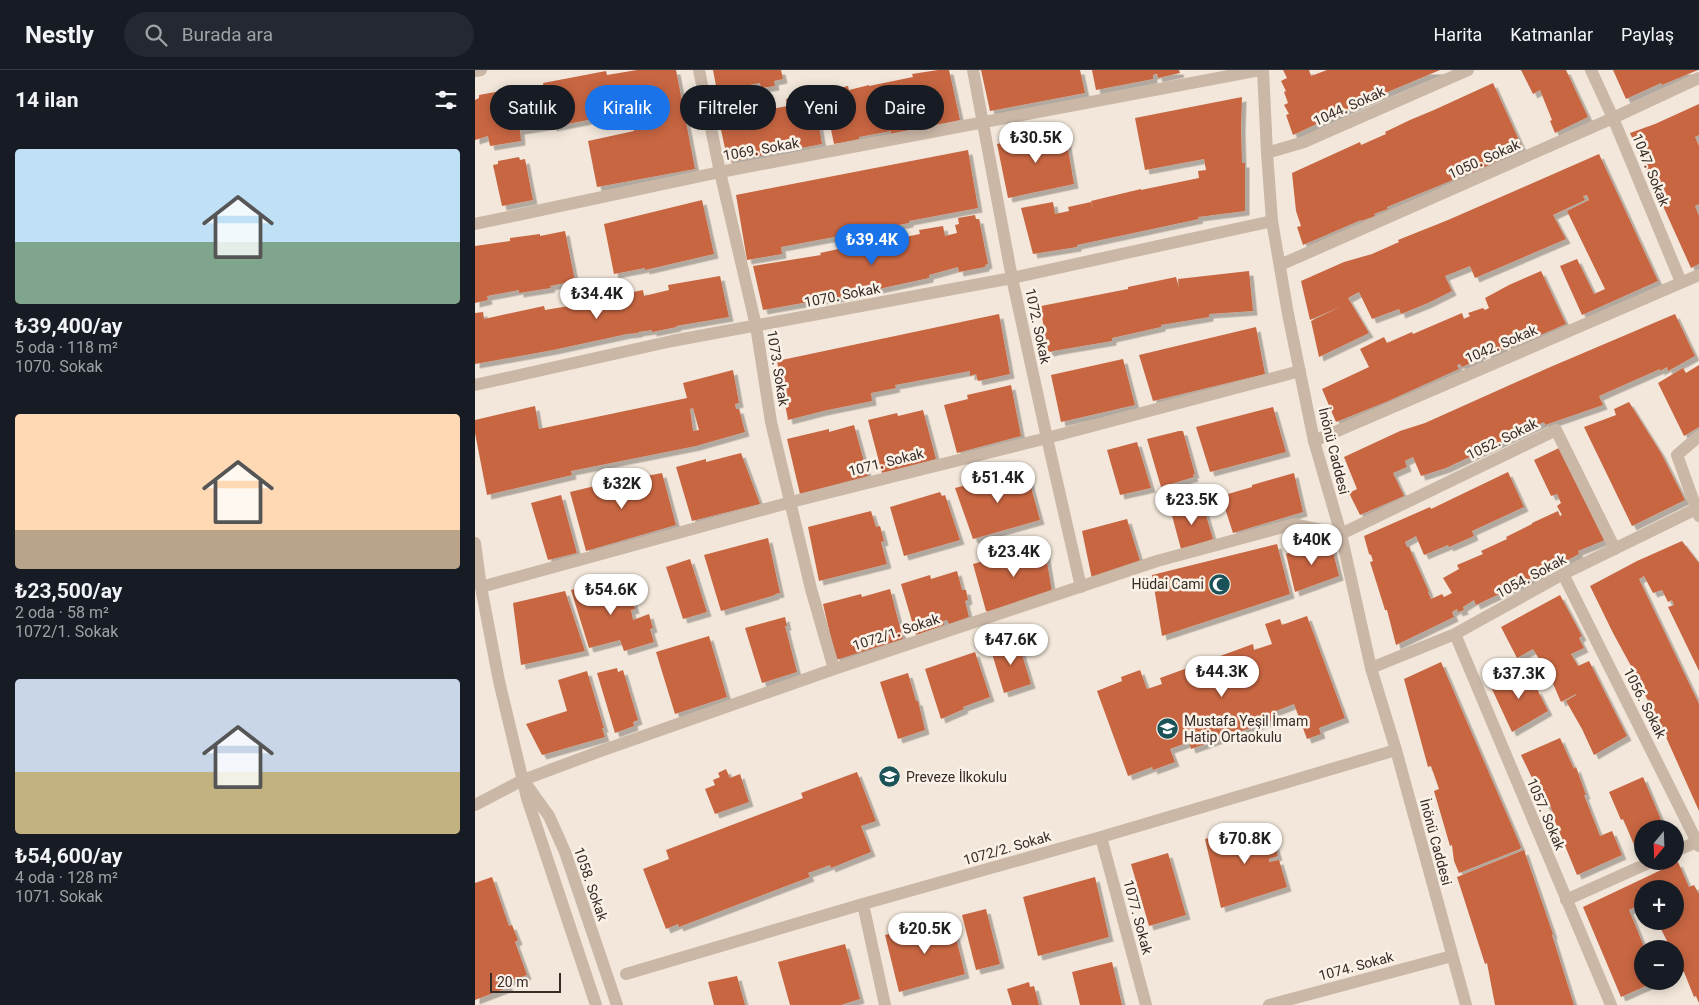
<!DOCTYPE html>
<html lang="tr">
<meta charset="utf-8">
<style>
body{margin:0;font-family:Roboto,sans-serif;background:#242831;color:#f1f3f6;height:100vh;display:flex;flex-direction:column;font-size:19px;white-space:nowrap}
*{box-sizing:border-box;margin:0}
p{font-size:16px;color:#9ea1a6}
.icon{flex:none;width:28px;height:28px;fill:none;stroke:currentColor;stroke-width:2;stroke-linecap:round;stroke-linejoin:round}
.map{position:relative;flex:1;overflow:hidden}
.details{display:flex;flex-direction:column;background:#171b24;width:475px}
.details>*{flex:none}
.banner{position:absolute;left:15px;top:15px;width:475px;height:45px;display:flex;gap:10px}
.needle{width:32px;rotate:199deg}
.fabs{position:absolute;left:1159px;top:750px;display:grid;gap:10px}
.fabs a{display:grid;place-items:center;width:50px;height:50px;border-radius:50%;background:#171b24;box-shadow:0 2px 12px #0003;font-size:25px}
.scale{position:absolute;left:15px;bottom:12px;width:71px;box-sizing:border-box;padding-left:5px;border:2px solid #362c27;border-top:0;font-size:14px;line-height:18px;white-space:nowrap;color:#362c27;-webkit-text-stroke:4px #faf1e7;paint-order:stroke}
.price{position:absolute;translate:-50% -42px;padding:0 11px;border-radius:18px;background:#fff;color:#222;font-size:16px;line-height:32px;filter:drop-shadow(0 1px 2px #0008)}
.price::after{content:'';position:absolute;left:50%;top:30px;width:15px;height:11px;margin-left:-8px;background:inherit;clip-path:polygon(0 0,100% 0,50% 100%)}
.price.selected{background:#1a73e8;color:#fff}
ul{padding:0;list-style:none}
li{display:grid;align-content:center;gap:10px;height:265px;padding:0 15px}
li span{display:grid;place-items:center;height:155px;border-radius:5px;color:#555}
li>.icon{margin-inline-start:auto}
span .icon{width:90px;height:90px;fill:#fffc;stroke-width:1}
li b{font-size:21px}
h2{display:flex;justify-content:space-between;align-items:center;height:60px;padding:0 15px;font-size:21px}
.chip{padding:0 18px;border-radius:22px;background:#171b24;box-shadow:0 2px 12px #0003;font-size:18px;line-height:45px}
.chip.selected{background:#1a73e8;color:#fff}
header{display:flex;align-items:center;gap:30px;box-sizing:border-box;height:70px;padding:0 25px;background:#171b24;border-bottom:1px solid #363941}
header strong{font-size:24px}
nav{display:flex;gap:28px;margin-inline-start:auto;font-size:18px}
.search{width:350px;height:45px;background:#242831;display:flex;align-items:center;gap:12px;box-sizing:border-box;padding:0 18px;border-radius:28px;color:#9ea1a6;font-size:19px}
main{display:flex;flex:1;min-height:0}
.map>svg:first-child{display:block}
.building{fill:#c86643;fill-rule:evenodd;filter:url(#shadow)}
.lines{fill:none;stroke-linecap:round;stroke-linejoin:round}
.minor{stroke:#cab7a6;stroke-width:12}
.tertiary{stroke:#cab7a6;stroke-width:12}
.labels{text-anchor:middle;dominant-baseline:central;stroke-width:5;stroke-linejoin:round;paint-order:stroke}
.street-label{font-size:14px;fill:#362c27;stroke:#faf1e7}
.poi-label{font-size:14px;fill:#362c27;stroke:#faf1e7;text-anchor:start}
</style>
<header>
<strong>Nestly</strong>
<div class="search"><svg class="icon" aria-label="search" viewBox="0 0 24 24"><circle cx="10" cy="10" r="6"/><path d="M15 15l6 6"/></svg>Burada ara</div>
<nav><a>Harita</a><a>Katmanlar</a><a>Paylaş</a></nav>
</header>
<main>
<section class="details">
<h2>14 ilan<svg class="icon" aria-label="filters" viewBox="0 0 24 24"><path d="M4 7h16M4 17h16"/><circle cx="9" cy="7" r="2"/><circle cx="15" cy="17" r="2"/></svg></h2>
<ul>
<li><span style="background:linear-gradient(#bfe0f5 60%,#7fa58c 0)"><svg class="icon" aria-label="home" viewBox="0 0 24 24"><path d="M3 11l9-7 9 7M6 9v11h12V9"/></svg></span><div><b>₺39,400/ay</b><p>5 oda · 118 m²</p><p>1070. Sokak</p></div></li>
<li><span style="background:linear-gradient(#ffd9b3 75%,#b9a48a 0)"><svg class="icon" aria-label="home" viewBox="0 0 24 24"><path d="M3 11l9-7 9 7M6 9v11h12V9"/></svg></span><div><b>₺23,500/ay</b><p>2 oda · 58 m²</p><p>1072/1. Sokak</p></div></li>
<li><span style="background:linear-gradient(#c9d6e8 60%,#c2b280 0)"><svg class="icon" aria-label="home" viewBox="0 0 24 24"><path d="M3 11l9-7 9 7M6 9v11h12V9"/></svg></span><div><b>₺54,600/ay</b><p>4 oda · 128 m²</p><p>1071. Sokak</p></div></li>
</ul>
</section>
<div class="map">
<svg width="1224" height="935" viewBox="0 0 1224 935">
<defs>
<filter id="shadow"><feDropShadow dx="4.5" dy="4.5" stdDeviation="0" flood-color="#0004"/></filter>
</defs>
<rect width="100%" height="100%" fill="#f2e7da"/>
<path class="building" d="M162 0H201L220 99 122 117 113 71 159 61 156 49 183 44 182 39 170 40 169 36 165 37 166 38 108 51 77 57V55L45 60 46 71 15 76 13 66 0 70V30L4 28V25L36 19 37 23 69 18 68 13 131 1 132 5Z
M238 0H306L308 9 299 11 300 16 286 18 285 13 242 21Z
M463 0H474L485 50 416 64V61L384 67V69L359 74 348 21 373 16 374 20 394 15V16L438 7 437 4Z
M506 0H605L610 23 515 41Z
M617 0H704L705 3 683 8 682 4 678 5V9L621 20Z
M808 0H834L836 6 852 0H965L889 32 818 65 811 45 814 44 809 35 813 33 809 22 811 21 806 11 812 8Z
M1046 0H1091L1113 47 1080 63 1075 51 1077 50 1065 20 1058 24Z
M1138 0H1223L1187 15 1186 13 1151 29Z
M1018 13 1048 79 1012 96 912 137 913 139 899 144 900 146 886 151V150L828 175 822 157 826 156 821 141 817 103 885 72 886 75 911 64 910 62 935 50 959 40Z
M338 23 347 74 253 92 243 46 244 41 278 34 281 42 312 36 311 29Z
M767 27 766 58 767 93H770V141L723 147 724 149 602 175V177L558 184 546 138 578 132 580 144 594 141 593 137 616 132 619 141 616 131 666 119V120L724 108 723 101 731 100 729 89 670 100 660 48Z
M1224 34V65L1220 67 1224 76V134L1220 136 1224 146V194L1216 198 1155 63 1180 54Z
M590 62 599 114 533 128 522 74Z
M493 80 503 138 434 151V153L306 177 307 184 272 190 261 125Z
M1124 84 1183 211 1107 245 1085 196 1102 189 1119 224 1130 219 1092 141 1114 130 1112 125 1108 126 1110 130 1078 145 1091 169 1000 208 995 196 970 206 977 221 953 233 926 244 924 239 897 249 884 222 873 228 894 263 844 287 836 251 867 236 835 250 826 211 869 192 897 184 924 172 923 170 973 150Z
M44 87 45 90 50 89 58 130 27 136 18 95 23 94V91Z
M227 130 239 184 170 200V198L139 204 129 154Z
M500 145 501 149H504L513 194 510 195V197L484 202 483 197 454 205V208L357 229 356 228 288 240 278 196 346 185 345 183 419 167 420 169 445 164 444 160 468 156 470 166 482 163 480 155 484 154 483 148Z
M90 161 100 211 75 216 76 218 44 223V220L12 226 13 230 0 233V176L35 171V168L65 164V166Z
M774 201 778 241 734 244V247L686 255V257L637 268V271L578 281 576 282 573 281 567 247 565 244 564 237 566 236 653 219V217L701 207 704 218 703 209Z
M1066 201 1091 254 1033 279 1031 274 1028 276 1029 279 1013 286 1011 282 1007 284 1004 286 1005 289 987 297 985 294 982 295 984 299 911 332 861 352 847 319 894 297 885 279 909 267 912 273 937 262 938 264 987 243 989 249 995 246 993 243 1008 238 1010 240 1014 238 1010 228 1034 215Z
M245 206 254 247 201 256 202 257 177 262V260L163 262V263L152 264 78 280 0 294V243L8 242 9 249 69 236 70 240 94 236V235L168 220 169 226 194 220 193 215Z
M524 244 535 304 503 311 501 304 495 306V301L420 315 421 318 396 323 397 331 348 341 313 350 302 291Z
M1200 244 1220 286 1193 301 1192 297 1185 301V299L1124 326 1128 335 1070 355 1069 352 971 398 946 406 938 387 930 391 932 397 918 403 929 426 885 445 874 423 882 419 869 387 925 361 950 353 1073 298Z
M781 257 790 304 678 331 664 285Z
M648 289 660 335 586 352 576 305Z
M1224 295V357L1209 366 1183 313 1208 298 1211 303Z
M258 300 264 333 260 334 261 339H264L270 362 221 376 96 401 97 405 12 425 0 363V350L60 336 64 359 212 328 208 313ZM218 338 224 360 218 361 215 339Z
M536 315 546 366 482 383 469 335 493 329 492 325Z
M1154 332 1186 383 1210 430 1157 456 1109 357 1141 345 1139 339Z
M798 337 811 382 735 402 721 357Z
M448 340 461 389 407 403 393 350 422 343 423 346Z
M379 355 393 406 325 424 312 369 354 359V362Z
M704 361H708L720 404H718L719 407 686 417 672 369Z
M662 372 676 418 645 425 632 380Z
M1086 377 1130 470 1103 481 1104 484 1065 505 1001 535 999 530 988 537 989 540 983 542 982 539 977 542 979 547 921 575 912 540H910L895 492 898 491 896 485 894 484 889 466 955 437 956 439 1033 402 1049 437 997 461 999 466 974 477 973 475 949 485 941 466 930 472 932 477H934L954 522H953L956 529 967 524 969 527 977 523 968 508 984 499 982 495 1008 484 1006 481 1032 469 1031 467 1057 454V453L1083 441 1085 446 1087 445 1082 436 1086 433 1082 424 1076 426 1059 390Z
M266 383 285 434 217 451 201 397 231 389V392Z
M551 399 565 450 498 469 480 418Z
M187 403 201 455 111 481 95 422 161 406V408Z
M819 403 828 442 758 463 746 426 777 417V415Z
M465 422 467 426 470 425 485 470 429 486 415 437Z
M86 425 102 483 73 490 56 433Z
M727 432 738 469 706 479 696 442Z
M396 441 401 457 405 456 409 471 406 472 412 494 344 511 333 457Z
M652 449 666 494 617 509 607 461Z
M293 468 305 523 300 524V525L246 541 229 485Z
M855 470 864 506 820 522 811 484Z
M1207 471 1224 493V601L1193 537 1199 535 1197 530 1193 532 1187 520 1178 523 1169 506 1164 509 1224 634V741L1182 647 1160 607H1162L1138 563 1115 516 1162 491Z
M569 474 577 522 513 542 511 541 498 494Z
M802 474 815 524 687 566 677 505Z
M215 489 232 542 208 549 191 497Z
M482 501 487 520H491L493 530 490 531 494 547 474 554 472 550 468 551 469 555 441 565 426 514 455 505 456 509Z
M151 509 160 539 156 540 158 550 174 544 178 558 175 559 179 572 149 581 145 570 114 578 96 520 127 511 128 514Z
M415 519 428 569 361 590 348 534 386 524 387 527Z
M90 521 110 581 46 595 38 533Z
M1085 525 1107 566 1104 568 1109 578 1096 584 1103 596 1114 591 1152 666 1119 685 1107 659 1091 631 1101 625V624L1086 632 1076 609 1065 588 1064 589 1058 579 1042 588 1026 557Z
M832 546 870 648 844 658 846 664 832 669 819 634 801 641 803 648 716 679 714 672 695 679 700 692 678 700 677 697 653 706 622 621 647 611 646 607 665 600 672 619 687 614 685 608 778 574 779 580 797 574 790 554 805 549 807 555Z
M310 547 312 556H310L322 602 287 613 270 558Z
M234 566 252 627 200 644 181 582Z
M542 568 556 614 529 623 515 577Z
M500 582 515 627 488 637 489 639 466 649 450 599Z
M966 592 1046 777 1045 779 984 803 979 791 977 775 975 776 959 721 964 719 956 696 953 697 929 609Z
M142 598 143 602 148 600 163 650 158 652 159 656 140 663 122 603Z
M1049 598 1060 621 1062 619 1073 641 1037 662 1016 617Z
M112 601 129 658H127L130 667 67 685 51 654 92 641 83 610Z
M433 603 441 631H443L450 660 423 669 405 612Z
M1085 668 1099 699 1101 697 1111 725H1109L1125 766 1137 761 1147 785 1102 805 1079 749H1080L1075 735 1071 737 1046 685Z
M251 699 255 708 265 704 274 732 240 744 230 719 240 715 238 710 245 707 243 703Z
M382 702 401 751 386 756 396 782 356 798 355 795 333 803 335 807 204 857 203 854 191 859 168 799 194 789 191 780 328 728 326 723Z
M1168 707 1190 759H1168V774L1160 777 1148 749 1146 750 1134 722Z
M793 755 803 786 794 789V792L804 790 812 817 746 838 730 769 761 761 762 764Z
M1049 780 1078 864 1077 865 1099 935H1020L1012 893 1010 894 982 807Z
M693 783 711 845 674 856 656 794Z
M1203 792 1214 817 1219 815 1224 824V933L1221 926 1219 927 1209 902H1207L1200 888V879H1196L1182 851H1200V819H1168V831L1165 832 1166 834 1154 840 1170 879H1168V911H1182L1146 927 1108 837Z
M17 807 34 856 37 855 43 870 40 872 52 905 31 912 34 917 0 930V813Z
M620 807 634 867 563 886 548 827Z
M511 839 525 894 501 900 487 845Z
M476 848 490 904 424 922 410 865Z
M370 874 385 929 366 935H315L303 892Z
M637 892 647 935H605L597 902Z
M262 906 270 935H239L233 912Z
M554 912 555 917 559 916 564 935H537L532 919Z"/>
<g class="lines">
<path class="minor" d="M224 0 245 102 281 256 296 352 336 519 359 599
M498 0 537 208 572 368 606 517
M1116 0 1138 48 1206 212
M0 1 6 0
M792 83 829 72 993 0
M0 154 245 102 785 0
M805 195 1138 48 1224 8
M0 315 197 271 537 208 797 151
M1224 366 1202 385 1224 446
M839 371 1224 205
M1088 504 1224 776
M6 517 316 432 572 368 825 301
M980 564 1136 935
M896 598 980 564 1088 504 1221 439
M0 735 48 710 123 682 359 599 682 491 819 454 866 464 1081 360 1140 479
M626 767 671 935
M1200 781 1222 772
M1091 830 1178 791
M388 834 410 935
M151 904 388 834 626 767 921 680
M794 935 977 886"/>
<path class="tertiary" d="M788 0 792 83 797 151 813 244 839 371 866 464 896 598 921 680 991 935
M0 473 6 517 24 611 52 728 121 935
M51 714 74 746 90 782 142 935"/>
</g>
<defs>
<symbol id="mosque-disc" viewBox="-11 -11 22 22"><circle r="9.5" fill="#1c5358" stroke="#faf1e7"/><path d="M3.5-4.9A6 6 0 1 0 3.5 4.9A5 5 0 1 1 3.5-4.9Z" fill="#fff"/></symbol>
<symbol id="school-disc" viewBox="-11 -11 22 22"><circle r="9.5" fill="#1c5358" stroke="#faf1e7"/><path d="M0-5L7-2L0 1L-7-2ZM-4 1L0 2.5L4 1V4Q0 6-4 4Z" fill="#fff"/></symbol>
</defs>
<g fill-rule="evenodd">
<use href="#mosque-disc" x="732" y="502" width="25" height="25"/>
<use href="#school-disc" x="680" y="646" width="25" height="25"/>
<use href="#school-disc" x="402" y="694" width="25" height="25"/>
</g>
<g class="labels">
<g class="street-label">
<text transform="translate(874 36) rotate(-24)">1044. Sokak</text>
<text transform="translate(286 79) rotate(-10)">1069. Sokak</text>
<text transform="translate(1009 89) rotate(-24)">1050. Sokak</text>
<text transform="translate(1176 100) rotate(68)">1047. Sokak</text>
<text transform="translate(367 225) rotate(-11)">1070. Sokak</text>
<text transform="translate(563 256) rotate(78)">1072. Sokak</text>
<text transform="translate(1026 274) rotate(-23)">1042. Sokak</text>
<text transform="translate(303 298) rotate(81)">1073. Sokak</text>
<text transform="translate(1027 369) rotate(-26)">1052. Sokak</text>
<text transform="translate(859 381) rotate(76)">İnönü Caddesi</text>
<text transform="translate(411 392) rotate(-14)">1071. Sokak</text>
<text transform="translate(1056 506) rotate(-28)">1054. Sokak</text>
<text transform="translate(421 562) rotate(-18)">1072/1. Sokak</text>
<text transform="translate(1170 633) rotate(63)">1056. Sokak</text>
<text transform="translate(1071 744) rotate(67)">1057. Sokak</text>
<text transform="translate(961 772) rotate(75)">İnönü Caddesi</text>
<text transform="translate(532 778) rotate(-16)">1072/2. Sokak</text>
<text transform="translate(116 814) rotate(71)">1058. Sokak</text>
<text transform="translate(663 847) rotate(75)">1077. Sokak</text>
<text transform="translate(881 896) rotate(-15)">1074. Sokak</text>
</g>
<g class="poi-label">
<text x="729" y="514" text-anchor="end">Hüdai Cami</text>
<text x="709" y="651">Mustafa Yeşil İmam<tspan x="709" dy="16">Hatip Ortaokulu</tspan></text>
<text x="431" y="707">Preveze İlkokulu</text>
</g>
</g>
</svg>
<div class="fabs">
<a><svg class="needle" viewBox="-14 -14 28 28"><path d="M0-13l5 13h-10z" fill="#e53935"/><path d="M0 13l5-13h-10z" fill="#9ea1a6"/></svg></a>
<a>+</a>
<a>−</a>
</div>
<div class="scale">20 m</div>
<b class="price" style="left:561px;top:94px">₺30.5K</b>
<b class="price selected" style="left:397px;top:196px">₺39.4K</b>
<b class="price" style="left:122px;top:250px">₺34.4K</b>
<b class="price" style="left:523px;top:434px">₺51.4K</b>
<b class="price" style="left:147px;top:440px">₺32K</b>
<b class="price" style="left:717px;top:456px">₺23.5K</b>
<b class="price" style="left:837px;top:496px">₺40K</b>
<b class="price" style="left:539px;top:508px">₺23.4K</b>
<b class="price" style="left:136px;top:546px">₺54.6K</b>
<b class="price" style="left:536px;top:596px">₺47.6K</b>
<b class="price" style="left:747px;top:628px">₺44.3K</b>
<b class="price" style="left:1044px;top:630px">₺37.3K</b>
<b class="price" style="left:770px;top:795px">₺70.8K</b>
<b class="price" style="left:450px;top:885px">₺20.5K</b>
<div class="banner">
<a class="chip">Satılık</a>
<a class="chip selected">Kiralık</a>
<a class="chip">Filtreler</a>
<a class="chip">Yeni</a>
<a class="chip">Daire</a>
</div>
</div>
</main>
